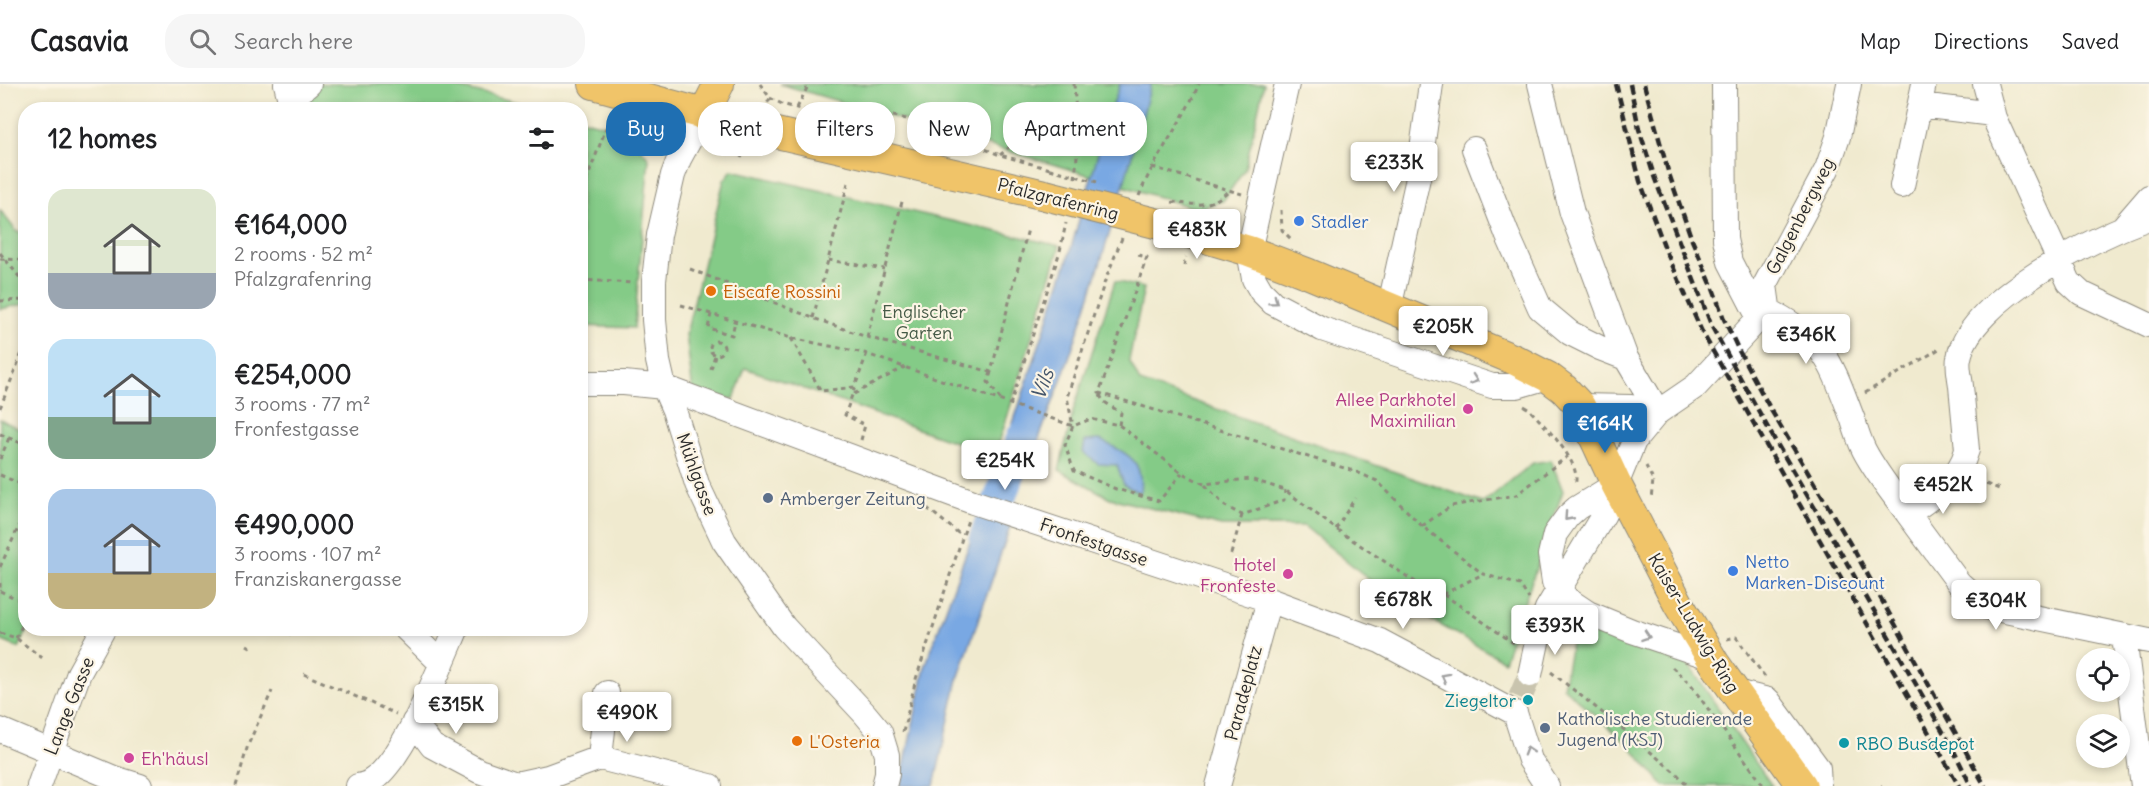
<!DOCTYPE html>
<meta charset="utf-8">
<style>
body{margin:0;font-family:Delius,sans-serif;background:#f6f6f6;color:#202124;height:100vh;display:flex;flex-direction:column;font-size:22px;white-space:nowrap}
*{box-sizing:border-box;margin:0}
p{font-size:20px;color:#757577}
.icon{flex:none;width:33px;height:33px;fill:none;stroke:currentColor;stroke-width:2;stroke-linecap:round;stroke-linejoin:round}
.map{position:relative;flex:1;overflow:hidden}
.sheet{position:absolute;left:18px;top:18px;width:570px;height:534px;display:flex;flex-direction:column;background:#fff;border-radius:24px;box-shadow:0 3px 9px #0003}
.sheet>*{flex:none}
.top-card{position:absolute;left:606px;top:18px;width:570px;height:54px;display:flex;gap:12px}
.fabs{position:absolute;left:2076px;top:564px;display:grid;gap:12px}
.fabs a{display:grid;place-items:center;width:54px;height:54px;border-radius:50%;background:#fff;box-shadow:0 3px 9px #0003;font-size:30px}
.price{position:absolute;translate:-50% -51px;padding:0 14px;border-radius:6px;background:#fff;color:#222;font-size:20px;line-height:39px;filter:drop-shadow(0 2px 3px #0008)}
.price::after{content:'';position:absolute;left:50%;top:36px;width:18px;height:14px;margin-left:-9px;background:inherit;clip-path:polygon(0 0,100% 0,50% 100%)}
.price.selected{background:#1f6fb2;color:#fff}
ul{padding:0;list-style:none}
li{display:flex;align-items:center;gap:18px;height:150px;padding:0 30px}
li span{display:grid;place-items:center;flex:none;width:168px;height:120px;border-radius:18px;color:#555}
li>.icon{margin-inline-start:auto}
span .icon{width:72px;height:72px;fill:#fffc;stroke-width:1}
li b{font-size:26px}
h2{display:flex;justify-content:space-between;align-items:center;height:72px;padding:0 30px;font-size:26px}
.pill{padding:0 21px;border-radius:24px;background:#fff;box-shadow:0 3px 9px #0003;font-size:21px;line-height:54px}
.pill.selected{background:#1f6fb2;color:#fff}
header{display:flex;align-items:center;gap:36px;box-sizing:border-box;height:84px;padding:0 30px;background:#fff;border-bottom:2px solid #e0e0e0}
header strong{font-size:28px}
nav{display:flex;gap:33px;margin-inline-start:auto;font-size:21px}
.search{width:420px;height:54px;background:#f6f6f6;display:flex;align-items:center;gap:15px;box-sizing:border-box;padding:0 21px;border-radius:24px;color:#757577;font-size:22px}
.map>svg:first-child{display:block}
.green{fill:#84cb87;stroke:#587b59;stroke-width:1.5}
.water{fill:#79a8e3;stroke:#526a87;stroke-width:1.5}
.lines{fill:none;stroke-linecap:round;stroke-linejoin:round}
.river{stroke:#79a8e3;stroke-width:32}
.minor-tunnel{stroke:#c9c4ae;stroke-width:24;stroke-dasharray:24 12;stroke-linecap:butt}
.minor-casing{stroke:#8e8a7d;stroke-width:26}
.major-casing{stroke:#8e8a7d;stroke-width:32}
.path{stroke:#8e8a7d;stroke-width:3;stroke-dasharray:4.5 4.5;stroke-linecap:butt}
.minor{stroke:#fff;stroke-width:24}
.major{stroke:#f0c469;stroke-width:30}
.rail{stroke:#2b2b2b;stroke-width:4.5;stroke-dasharray:9 4.5;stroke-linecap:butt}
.minor-bridge-casing{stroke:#8e8a7d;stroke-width:26;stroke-linecap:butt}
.major-bridge-casing{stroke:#8e8a7d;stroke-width:32;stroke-linecap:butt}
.path-bridge{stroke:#8e8a7d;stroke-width:3;stroke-dasharray:4.5 4.5;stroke-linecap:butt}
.minor-bridge{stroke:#fff;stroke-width:24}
.major-bridge{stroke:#f0c469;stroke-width:30}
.oneway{stroke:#a0a0a0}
.shop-dot{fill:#3f7fe0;stroke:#fcf5e5;stroke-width:2}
.food-dot{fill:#e8710a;stroke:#fcf5e5;stroke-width:2}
.hotel-dot{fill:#d1479c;stroke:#fcf5e5;stroke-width:2}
.service-dot{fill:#5c6f8a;stroke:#fcf5e5;stroke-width:2}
.culture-dot{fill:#0f9aa8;stroke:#fcf5e5;stroke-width:2}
.labels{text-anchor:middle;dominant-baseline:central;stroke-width:4.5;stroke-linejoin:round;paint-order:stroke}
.street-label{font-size:18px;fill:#2b2b2b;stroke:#fcf5e5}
.shop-label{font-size:18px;fill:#366cbe;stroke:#fcf5e5;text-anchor:start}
.food-label{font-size:18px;fill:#c56008;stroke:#fcf5e5;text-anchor:start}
.park-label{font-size:18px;fill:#465b47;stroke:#fcf5e5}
.hotel-label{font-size:18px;fill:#b23c85;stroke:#fcf5e5;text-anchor:end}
.service-label{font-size:18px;fill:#4e5e75;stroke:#fcf5e5;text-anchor:start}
.culture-label{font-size:18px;fill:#0d838f;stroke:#fcf5e5;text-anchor:end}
.water-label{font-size:20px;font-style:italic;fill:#46576b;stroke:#fcf5e5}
</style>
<header>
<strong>Casavia</strong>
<div class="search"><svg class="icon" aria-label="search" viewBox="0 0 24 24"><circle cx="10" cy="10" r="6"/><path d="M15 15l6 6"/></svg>Search here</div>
<nav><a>Map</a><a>Directions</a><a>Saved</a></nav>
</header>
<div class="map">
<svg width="2149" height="702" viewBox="0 0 2149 702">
<rect width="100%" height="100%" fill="#fcf5e5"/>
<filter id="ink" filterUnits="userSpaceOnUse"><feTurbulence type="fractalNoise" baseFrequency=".0167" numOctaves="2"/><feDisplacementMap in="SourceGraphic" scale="12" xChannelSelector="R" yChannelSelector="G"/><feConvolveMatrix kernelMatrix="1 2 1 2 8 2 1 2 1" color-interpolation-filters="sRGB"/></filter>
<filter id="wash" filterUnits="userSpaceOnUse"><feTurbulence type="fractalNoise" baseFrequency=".008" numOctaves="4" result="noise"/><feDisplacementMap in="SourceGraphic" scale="24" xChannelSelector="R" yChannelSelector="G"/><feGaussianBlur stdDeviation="1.35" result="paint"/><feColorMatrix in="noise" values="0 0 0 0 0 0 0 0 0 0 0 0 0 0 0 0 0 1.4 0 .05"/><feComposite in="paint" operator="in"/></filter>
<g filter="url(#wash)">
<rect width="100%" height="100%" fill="#f0eacf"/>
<path class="green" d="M285 0H443L544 25H290Z
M780 0H1264L1245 85 1223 117 1197 125 1059 82Z
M580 35 624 46 649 74 634 244 581 242Z
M732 86 1060 162 995 372 745 284 734 315 693 309 686 250 724 96Z
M0 126 17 148H26L25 220 0 225Z
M1115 197 1144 204 1129 276 1140 298 1483 419 1533 379 1551 376 1563 407 1504 577 1392 514 1304 442H1221L1110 414 1059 386 1074 324Z
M0 335 25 348 26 544 28 545 19 564 0 556Z
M1576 532 1681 570 1772 702H1664L1629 661 1563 603Z"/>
<path class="water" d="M1120 0H1151C1116 134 1076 268 1022 396L997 387 1067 178 1107 38Z
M1100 356C1127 370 1144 374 1140 409L1124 401 1117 381 1098 380 1083 368 1085 357Z
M980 430 1011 440 958 595 934 702H900L925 583Z"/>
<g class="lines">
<path class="river" d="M985 454 1023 352"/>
</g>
</g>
<g filter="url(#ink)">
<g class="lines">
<path class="minor-tunnel" d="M1520 614 1528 595"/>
<defs>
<path id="minor" d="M286 0 290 16 309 0
M1287 0 1249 167 1254 195 1261 207 1273 219 1322 245 1492 302H1517L1548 293
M1540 0 1572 129 1626 274 1658 328
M1724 0 1725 155 1730 178 1759 234
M1985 0 1994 34 2069 198 2081 209 2149 241
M1920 21 1993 30
M703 31 679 75 673 91 659 151 654 197V236L658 277 664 303 674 326 697 400 724 457 784 543 865 630 880 648 887 671V690L884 702
M1474 65 1507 150 1540 224 1570 249 1600 264 1626 274
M1902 102 1924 0
M2124 142 2149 113
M1389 225 1418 94 1431 0
M1769 230 1765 201 1827 85 1838 53 1849 0
M580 299H624L664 303 973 418 1269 516 1380 557 1515 629
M1580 322 1631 323 1658 328
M1618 399 1577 424 1568 432 1555 450 1550 471 1554 498 1567 515 1588 529 1632 547 1712 574
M1908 430 1959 499 1986 523 2149 557
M405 544 442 580
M1540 544 1547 525 1604 430 1634 357 1658 328 1696 302 1759 234 1773 229C1827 257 1832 282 1853 336 1856 346 1859 356 1864 366 1876 389 1893 410 1908 430 1933 413 1959 396 1967 366 1965 344 1963 323 1961 302 1960 293 1957 282 1959 274 1969 216 2097 151 2149 134
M2124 553 2143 702
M1735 608 1768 616 1818 684 1819 702
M1515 629 1530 676 1547 702
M414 638 432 662 479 687 516 700 548 693 600 674 710 702
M0 646 114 694 140 702
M600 674 607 609
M39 702 79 589 104 544
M358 702C362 701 367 700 371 697 403 678 441 581 457 544
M1218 702 1269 516"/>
<path id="major" d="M594 0 755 44 1045 111
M703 31 719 0
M1159 140 1249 167 1309 190 1515 276 1548 293 1564 305 1580 322 1616 400 1679 521 1715 580 1802 702"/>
</defs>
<use href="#minor" class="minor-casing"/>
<use href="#major" class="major-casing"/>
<path class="path" d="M760 0 770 14 765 24
M1074 0 1078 60 1075 95
M770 14 782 20 818 30H886L927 40 945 46 962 56 1000 71 1050 85
M797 24 809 0
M580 31 583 29
M636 47 641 37
M925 49 927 40
M1000 71 1019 55 1078 60
M741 74 745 65
M1152 83 1242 110
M1139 112C1155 72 1182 39 1199 0
M580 114 609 36
M1172 118C1194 121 1211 124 1228 107
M1281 126 1282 146 1293 157
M1122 154 1105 197 1067 313 1073 342 1065 361 1074 387 1116 405 1159 417 1182 389
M0 169 26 201
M1138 171 1147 173 1099 309 1354 387 1377 397 1422 442 1483 490 1520 501 1529 515
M0 175 26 176
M828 176 884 185
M1184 182 1186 173
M690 185 813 234 867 253 991 288 1028 145
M580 196 634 199
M0 217 26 216
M681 221 791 254 864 269 1073 342 1091 335 1119 341 1182 389 1204 400 1250 395 1285 406 1336 445 1432 509 1443 510 1515 560
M711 230 708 244 732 251 735 237
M813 234 848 99
M867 253 903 114
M791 254 821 307 855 303
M710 264a7 7 0 1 1 14 0a7 7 0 1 1-14 0Z
M711 285 715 271
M991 288 988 298 1001 316
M1865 309 1939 265
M854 310 905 283
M1100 311 1103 317 1121 329 1119 341
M1010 321 1060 167 1066 139
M1524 322 1529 325C1543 341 1583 378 1575 401
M0 324 26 259
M0 350 26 361
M861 356 865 341 845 331 867 269
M0 375 9 354
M1646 382 1653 396 1651 416
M0 391 26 402
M1986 400 2002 406
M1205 401 1225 422 1242 431 1284 416 1285 406
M927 424 962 452
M1422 442 1451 422 1516 411 1568 372
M1336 445 1355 414
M1231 470 1242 431
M0 483 26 427
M0 499V505
M0 507 26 519
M1443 510 1483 490
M202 544 215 550
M0 549 16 554 45 576
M289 551 292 544
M16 554 26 534
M1727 555 1736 553 1765 593
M247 561 252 564
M1672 583 1690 600 1764 702
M1551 588 1628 649 1678 691 1688 702
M304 590 396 630
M2094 611 2102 608
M903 648 916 595 968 436
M236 702 248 661 272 607
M1881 702H1882"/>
<use href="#minor" class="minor"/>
<use href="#major" class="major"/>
<path class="rail" d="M1616 0 1640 97 1666 167 1702 248 1959 702
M1630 0 1639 45 1655 95 1712 243 1773 353 1844 474 1954 667 1971 702
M1644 0 1668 87 1692 156 1712 202 1724 235 1739 267 1771 326 1855 468 1985 702"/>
<defs>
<path id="minor-bridge" d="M1530 591 1540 544"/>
<path id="major-bridge" d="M1045 111 1159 140"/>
</defs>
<use href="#minor-bridge" class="minor-bridge-casing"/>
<use href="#major-bridge" class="major-bridge-casing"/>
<path class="path-bridge" d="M1050 85 1097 98"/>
<use href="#minor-bridge" class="minor-bridge"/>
<use href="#major-bridge" class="major-bridge"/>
</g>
<defs><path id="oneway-chevron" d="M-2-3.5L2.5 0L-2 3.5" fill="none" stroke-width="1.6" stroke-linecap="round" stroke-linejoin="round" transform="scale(1.5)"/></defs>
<g class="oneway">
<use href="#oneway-chevron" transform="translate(1274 217) rotate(37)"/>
<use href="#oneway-chevron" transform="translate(1474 296) rotate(19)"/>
<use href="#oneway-chevron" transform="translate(1568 433) rotate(132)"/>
<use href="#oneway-chevron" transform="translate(1646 552) rotate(19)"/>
<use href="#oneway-chevron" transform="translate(1445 593) rotate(-152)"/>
<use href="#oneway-chevron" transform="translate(1528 667) rotate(-107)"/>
</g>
</g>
<g class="shop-dot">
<circle cx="1299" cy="137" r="6"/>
<circle cx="1733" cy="487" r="6"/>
</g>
<g class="food-dot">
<circle cx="711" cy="207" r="6"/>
<circle cx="797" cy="657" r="6"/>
</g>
<g class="hotel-dot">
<circle cx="1468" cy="325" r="6"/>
<circle cx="1288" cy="490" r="6"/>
<circle cx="129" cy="674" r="6"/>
</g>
<g class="service-dot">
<circle cx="768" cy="414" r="6"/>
<circle cx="1545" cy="644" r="6"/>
</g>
<g class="culture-dot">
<circle cx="1528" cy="616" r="6"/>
<circle cx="1844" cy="659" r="6"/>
</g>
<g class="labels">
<g class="street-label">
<text transform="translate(1058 115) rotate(14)">Pfalzgrafenring</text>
<text transform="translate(1800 132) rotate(-63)">Galgenbergweg</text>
<text transform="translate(697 390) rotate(70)">Mühlgasse</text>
<text transform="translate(1094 458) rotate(19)">Fronfestgasse</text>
<text transform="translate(1694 539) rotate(59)">Kaiser-Ludwig-Ring</text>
<text transform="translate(1243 609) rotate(-75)">Paradeplatz</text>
<text transform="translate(69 622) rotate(-68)">Lange Gasse</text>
</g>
<g class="shop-label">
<text x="1311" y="137">Stadler</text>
<text x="1745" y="477">Netto<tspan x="1745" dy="21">Marken-Discount</tspan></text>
</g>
<g class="food-label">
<text x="723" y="207">Eiscafe Rossini</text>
<text x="809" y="657">L'Osteria</text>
</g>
<g class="park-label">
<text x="924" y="227">Englischer<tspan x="924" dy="21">Garten</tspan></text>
</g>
<g class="hotel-label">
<text x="1456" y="315">Allee Parkhotel<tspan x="1456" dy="21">Maximilian</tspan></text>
<text x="1276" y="480">Hotel<tspan x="1276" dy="21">Fronfeste</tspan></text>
<text x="141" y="674" text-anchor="start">Eh'häusl</text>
</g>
<g class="service-label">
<text x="780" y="414">Amberger Zeitung</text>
<text x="1557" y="634">Katholische Studierende<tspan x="1557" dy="21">Jugend (KSJ)</tspan></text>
</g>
<g class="culture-label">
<text x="1516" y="616">Ziegeltor</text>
<text x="1856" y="659" text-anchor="start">RBO Busdepot</text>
</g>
<g class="water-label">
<text transform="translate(1042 300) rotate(-70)">Vils</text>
</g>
</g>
</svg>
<div class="fabs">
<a><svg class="icon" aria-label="locate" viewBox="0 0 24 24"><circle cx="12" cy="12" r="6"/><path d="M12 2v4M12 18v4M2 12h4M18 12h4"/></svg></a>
<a><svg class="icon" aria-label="layers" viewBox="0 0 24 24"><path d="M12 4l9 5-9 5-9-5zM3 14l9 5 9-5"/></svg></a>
</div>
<b class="price" style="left:1394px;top:109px">€233K</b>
<b class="price" style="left:1197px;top:176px">€483K</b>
<b class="price" style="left:1443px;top:273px">€205K</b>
<b class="price" style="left:1806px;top:281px">€346K</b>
<b class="price selected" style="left:1605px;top:370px">€164K</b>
<b class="price" style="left:1005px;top:407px">€254K</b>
<b class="price" style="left:1943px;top:431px">€452K</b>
<b class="price" style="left:1403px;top:546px">€678K</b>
<b class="price" style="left:1996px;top:547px">€304K</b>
<b class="price" style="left:1555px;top:572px">€393K</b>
<b class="price" style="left:456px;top:651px">€315K</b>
<b class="price" style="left:627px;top:659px">€490K</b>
<div class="top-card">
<a class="pill selected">Buy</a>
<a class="pill">Rent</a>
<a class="pill">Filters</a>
<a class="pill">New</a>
<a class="pill">Apartment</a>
</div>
<section class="sheet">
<h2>12 homes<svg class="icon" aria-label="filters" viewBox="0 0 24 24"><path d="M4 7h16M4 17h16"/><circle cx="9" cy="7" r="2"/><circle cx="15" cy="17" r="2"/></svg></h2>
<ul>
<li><span style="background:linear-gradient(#dfe7d0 70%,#9aa5b1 0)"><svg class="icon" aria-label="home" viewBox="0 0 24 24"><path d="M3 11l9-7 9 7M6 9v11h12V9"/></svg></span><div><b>€164,000</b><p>2 rooms · 52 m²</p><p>Pfalzgrafenring</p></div></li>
<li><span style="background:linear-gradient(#bfe0f5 65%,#7fa58c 0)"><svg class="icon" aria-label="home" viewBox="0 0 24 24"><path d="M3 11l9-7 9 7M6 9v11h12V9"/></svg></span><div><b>€254,000</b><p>3 rooms · 77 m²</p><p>Fronfestgasse</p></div></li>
<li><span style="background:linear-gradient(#a9c7e8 70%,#c2b280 0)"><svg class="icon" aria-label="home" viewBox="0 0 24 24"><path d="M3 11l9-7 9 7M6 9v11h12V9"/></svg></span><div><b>€490,000</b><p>3 rooms · 107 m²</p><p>Franziskanergasse</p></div></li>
</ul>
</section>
</div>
